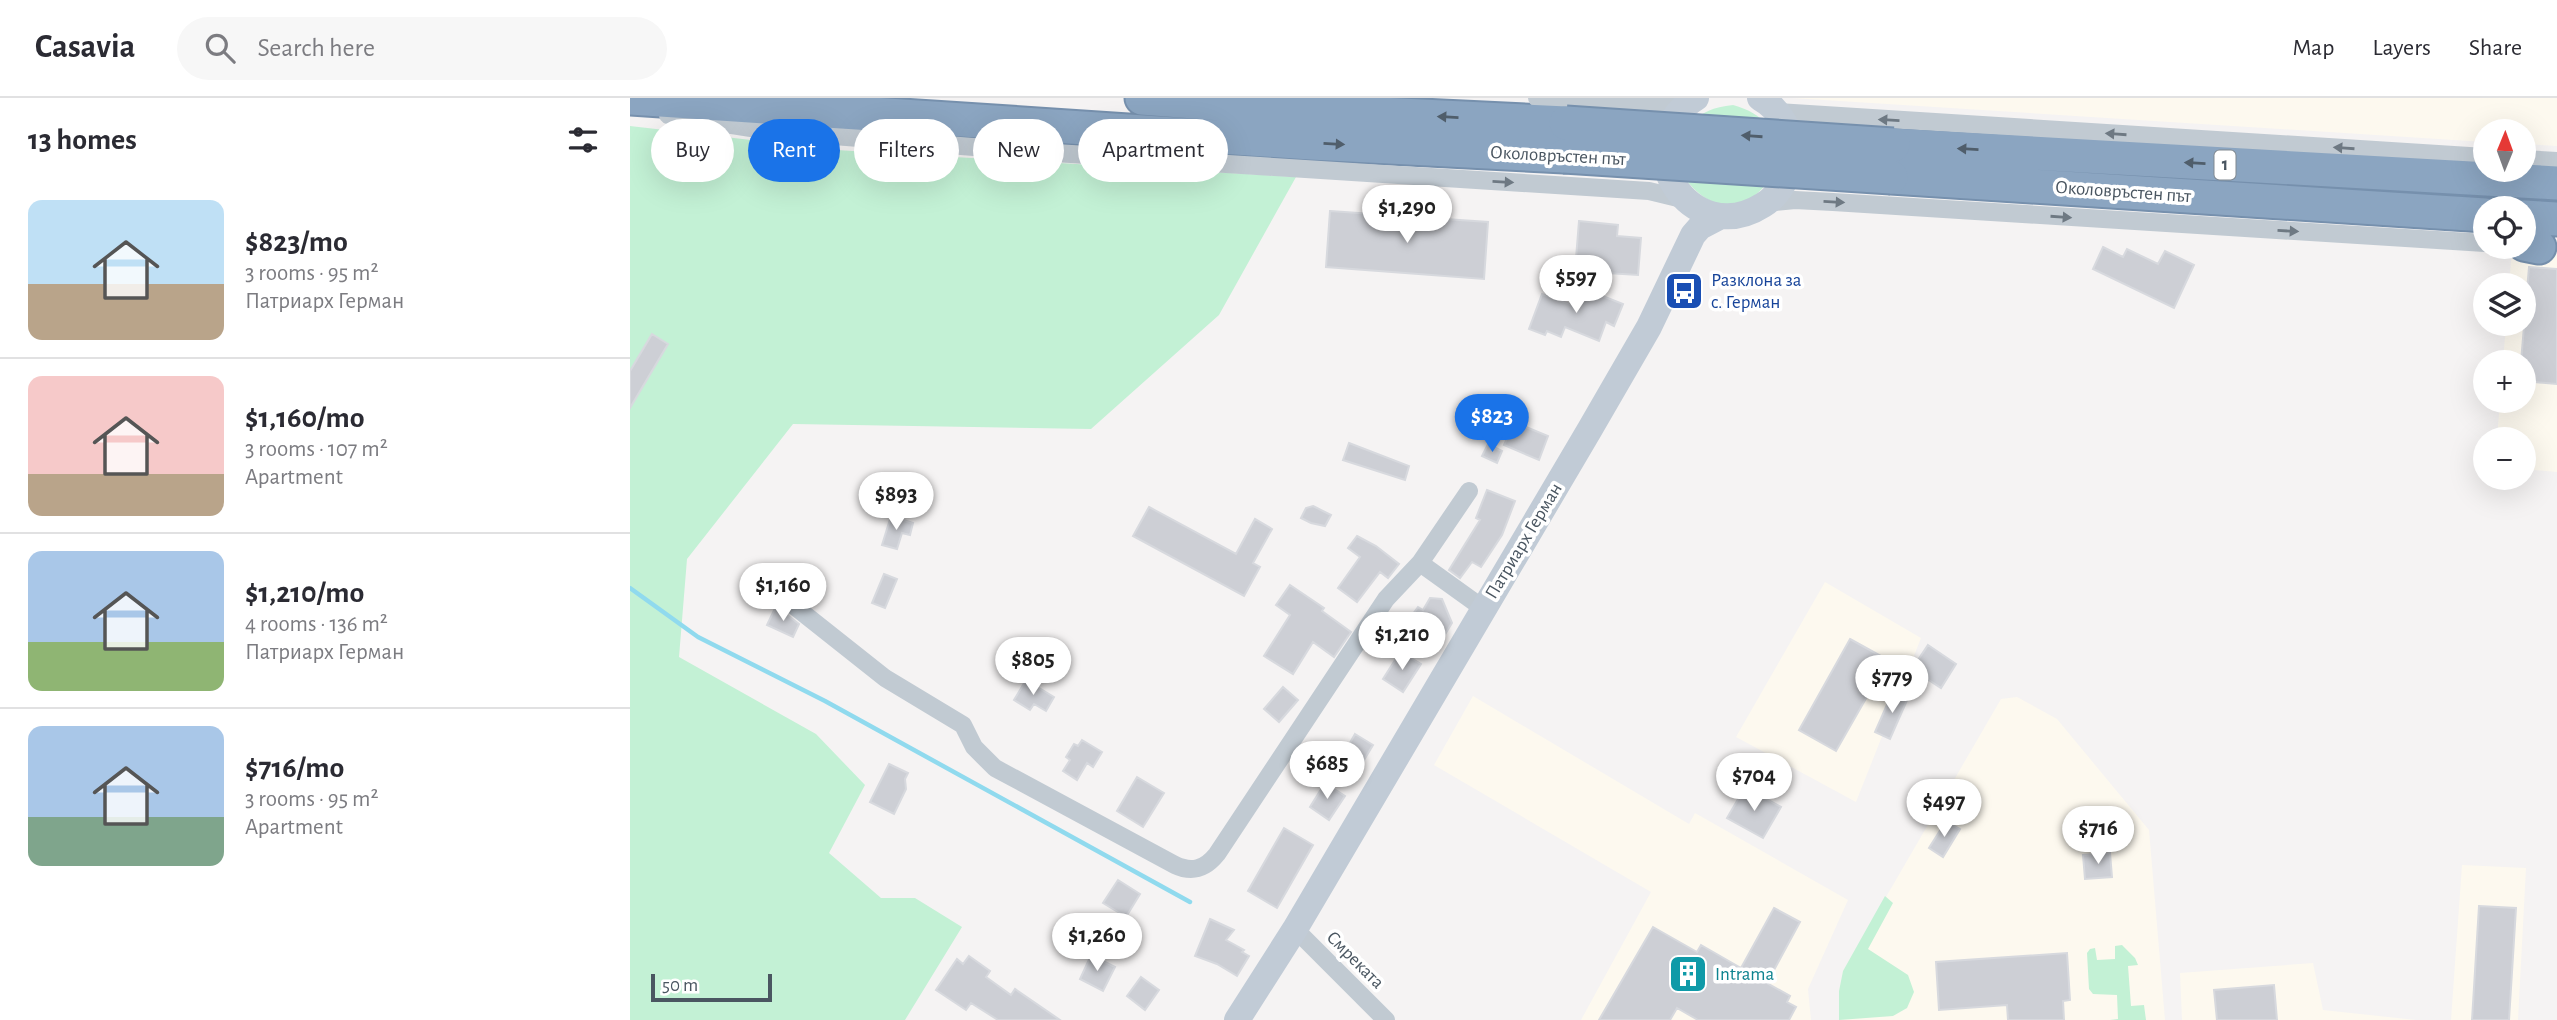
<!DOCTYPE html>
<meta charset="utf-8">
<style>
body{margin:0;font-family:"Alegreya Sans",sans-serif;background:#f7f7f7;color:#2b2b33;height:100vh;display:flex;flex-direction:column;font-size:26px;white-space:nowrap}
*{box-sizing:border-box;margin:0}
p{font-size:23px;color:#7c7c81}
.icon{flex:none;width:38px;height:38px;fill:none;stroke:currentColor;stroke-width:2;stroke-linecap:round;stroke-linejoin:round}
.map{position:relative;flex:1;overflow:hidden}
.side{display:flex;flex-direction:column;background:#fff;width:630px}
.side>*{flex:none}
.guide{position:absolute;left:21px;top:21px;width:665px;height:63px;display:flex;gap:14px}
.needle{width:46px;rotate:1deg}
.fabs{position:absolute;left:1843px;top:21px;display:grid;gap:14px}
.fabs a{display:grid;place-items:center;width:63px;height:63px;border-radius:50%;background:#fff;box-shadow:0 7px 28px #0002;font-size:35px}
.scale{position:absolute;left:21px;bottom:18px;width:121px;box-sizing:border-box;padding-left:7px;border:4px solid #4a5661;border-top:0;font-size:19px;line-height:24px;white-space:nowrap;color:#4a5661;-webkit-text-stroke:5px #fff;paint-order:stroke}
.price{position:absolute;translate:-50% -60px;padding:0 16px;border-radius:24px;background:#fff;color:#222;font-size:23px;line-height:46px;filter:drop-shadow(0 2px 4px #0008)}
.price::after{content:'';position:absolute;left:50%;top:42px;width:21px;height:16px;margin-left:-10px;background:inherit;clip-path:polygon(0 0,100% 0,50% 100%)}
.price.selected{background:#1a73e8;color:#fff}
ul{padding:0;list-style:none}
li{display:flex;align-items:center;gap:21px;height:175px;padding:0 28px}
li+li{border-top:2px solid #e1e1e2}
li span{display:grid;place-items:center;flex:none;width:196px;height:140px;border-radius:14px;color:#555}
li>.icon{margin-inline-start:auto}
span .icon{width:84px;height:84px;fill:#fffc;stroke-width:1}
li b{font-size:30px}
h2{display:flex;justify-content:space-between;align-items:center;height:84px;padding:0 28px;font-size:30px}
.chip{padding:0 24px;border-radius:32px;background:#fff;box-shadow:0 7px 28px #0002;font-size:24px;line-height:63px}
.chip.selected{background:#1a73e8;color:#fff}
header{display:flex;align-items:center;gap:42px;box-sizing:border-box;height:98px;padding:0 35px;background:#fff;border-bottom:2px solid #e1e1e2}
header strong{font-size:33px}
nav{display:flex;gap:38px;margin-inline-start:auto;font-size:24px}
.search{width:490px;height:63px;background:#f7f7f7;display:flex;align-items:center;gap:18px;box-sizing:border-box;padding:0 24px;border-radius:38px;color:#7c7c81;font-size:26px}
main{display:flex;flex:1;min-height:0}
.map>svg:first-child{display:block}
.commercial{fill:#fdf9ef}
.green{fill:#c3f1d5}
.lines{fill:none;stroke-linecap:round;stroke-linejoin:round}
.stream{stroke:#90daee;stroke-width:4.5}
.building{fill:#cdcfd5;stroke:#d7d9de;stroke-width:2}
.highway-casing{stroke:#7690ad;stroke-width:37}
.street{stroke:#c1cad2;stroke-width:18}
.secondary{stroke:#c1cbd6;stroke-width:26}
.highway{stroke:#8ba5c1;stroke-width:33}
.highway-bridge-casing{stroke:#7690ad;stroke-width:37;stroke-linecap:butt}
.highway-bridge{stroke:#8ba5c1;stroke-width:33}
.oneway{fill:#505e6b}
.oneway2{fill:#6e7983}
.labels{text-anchor:middle;dominant-baseline:central;stroke-width:7;stroke-linejoin:round;paint-order:stroke}
.shield{fill:#fff;stroke:#808990;stroke-width:2}
.shield-label{font-size:18px;font-weight:bold;fill:#4a5661}
.street-label{font-size:19px;fill:#4a5661;stroke:#fff}
.transit-label{font-size:19px;fill:#164399;stroke:#fff;text-anchor:start}
.culture-label{font-size:19px;fill:#0d838f;stroke:#fff;text-anchor:start}
</style>
<header>
<strong>Casavia</strong>
<div class="search"><svg class="icon" aria-label="search" viewBox="0 0 24 24"><circle cx="10" cy="10" r="6"/><path d="M15 15l6 6"/></svg>Search here</div>
<nav><a>Map</a><a>Layers</a><a>Share</a></nav>
</header>
<main>
<section class="side">
<h2>13 homes<svg class="icon" aria-label="filters" viewBox="0 0 24 24"><path d="M4 7h16M4 17h16"/><circle cx="9" cy="7" r="2"/><circle cx="15" cy="17" r="2"/></svg></h2>
<ul>
<li><span style="background:linear-gradient(#bfe0f5 60%,#b9a48a 0)"><svg class="icon" aria-label="home" viewBox="0 0 24 24"><path d="M3 11l9-7 9 7M6 9v11h12V9"/></svg></span><div><b>$823/mo</b><p>3 rooms · 95 m²</p><p>Патриарх Герман</p></div></li>
<li><span style="background:linear-gradient(#f6c9c9 70%,#b9a48a 0)"><svg class="icon" aria-label="home" viewBox="0 0 24 24"><path d="M3 11l9-7 9 7M6 9v11h12V9"/></svg></span><div><b>$1,160/mo</b><p>3 rooms · 107 m²</p><p>Apartment</p></div></li>
<li><span style="background:linear-gradient(#a9c7e8 65%,#8fb573 0)"><svg class="icon" aria-label="home" viewBox="0 0 24 24"><path d="M3 11l9-7 9 7M6 9v11h12V9"/></svg></span><div><b>$1,210/mo</b><p>4 rooms · 136 m²</p><p>Патриарх Герман</p></div></li>
<li><span style="background:linear-gradient(#a9c7e8 65%,#7fa58c 0)"><svg class="icon" aria-label="home" viewBox="0 0 24 24"><path d="M3 11l9-7 9 7M6 9v11h12V9"/></svg></span><div><b>$716/mo</b><p>3 rooms · 95 m²</p><p>Apartment</p></div></li>
</ul>
</section>
<div class="map">
<svg width="1927" height="922" viewBox="0 0 1927 922">
<rect width="100%" height="100%" fill="#f5f3f3"/>
<path class="commercial" d="M1162 0H1927V48L1894 46V33H1855V44Z
M1882 153 1927 156V374L1894 371V341H1867L1870 303H1894V264H1873L1876 226H1894V187H1879Z
M1195 484 1291 540 1226 704 1106 639Z
M843 598 1059 726 1065 715 1218 802 1178 891 1181 922H951L1021 794 804 667Z
M1387 599 1427 621 1519 732 1535 922H1209V893L1213 873 1371 601Z
M1832 767 1896 770 1888 922H1821Z
M1683 865 1693 912 1786 922H1552L1550 875Z"/>
<path class="green" d="M1103 7C1201 33 1112 166 1052 76L1058 27C1072 14 1083 9 1103 7Z
M0 28 206 52 666 79 589 217 461 331 163 326 57 461 49 559 186 636 235 687 199 755 251 800H285L332 829 275 922H0Z
M1255 798 1263 805 1238 851 1278 877 1284 894 1277 910 1263 918 1209 922V893L1213 873Z
M1492 847 1505 860 1508 867 1498 868 1501 908 1514 907 1516 922H1480L1488 921 1487 897 1463 896 1459 891 1457 855 1460 851 1465 850 1467 862 1485 861V848Z"/>
<g class="lines">
<path class="stream" d="M0 490 68 539 195 603 560 804"/>
</g>
<path class="building" d="M700 113 858 124 854 181 696 169Z
M949 123 988 127 987 138 1011 140 1008 177 945 173Z
M1473 149 1493 159 1497 151 1528 166 1535 153 1564 167 1544 210 1463 171Z
M1899 169 1927 171V286L1894 283V264H1891Z
M950 189 993 206 984 228 976 224 969 243 935 229 931 239 917 233 915 237 899 231 912 196 943 207Z
M22 236 38 246 0 310V273Z
M884 324 918 338 909 362 874 347Z
M719 345 779 368 775 382 713 362Z
M858 346 872 353 867 365 852 358Z
M857 392 885 403 872 437 851 469 842 464 830 480 819 472 850 422 846 420Z
M683 408 701 417 695 428 681 425 671 420 676 410Z
M519 409 606 456 625 421 642 431 623 465 630 469 614 498 503 438Z
M261 418 283 425 280 437 272 435 267 451 252 447Z
M727 438 746 448 769 466 758 480 750 474 727 504 708 490 730 459 718 450Z
M254 476 267 481 255 510 242 505Z
M660 487 694 510 692 513 721 534 704 559 683 544 663 576 634 558 660 517 646 507Z
M800 500 812 501 822 525 808 548 789 531 783 516 788 509 793 512Z
M146 508 169 526 163 539 137 527Z
M1220 541 1258 562 1206 653 1169 632Z
M1298 547 1326 566 1311 590 1282 571Z
M773 555 791 566 773 594 753 581 767 559 770 560Z
M396 582 424 599 416 613 404 606 400 612 384 602Z
M653 589 668 602 649 624 634 611Z
M1263 593 1278 600 1260 641 1245 634Z
M725 636 743 647 731 667 713 657Z
M452 642 472 654 463 669 457 665 447 682 433 673 440 662 436 659 444 646 448 648Z
M259 666 278 675 275 681 276 691 264 716 240 704Z
M507 679 534 695 513 729 487 713Z
M695 685 715 698 699 722 680 709Z
M1115 689 1151 709 1133 740 1097 720Z
M1316 723 1330 731 1313 759 1299 750Z
M654 730 683 747 647 810 618 793Z
M1480 755 1482 779 1455 781 1453 757Z
M488 782 510 796 496 819 473 805Z
M1849 808 1886 810 1879 922H1842Z
M1144 810 1170 824 1137 885 1160 898 1157 904 1166 909 1159 922H1068L1047 910 1040 922H969L1023 829 1067 854 1071 847 1111 870Z
M580 821 604 832 596 842 614 852 612 854 619 858 607 878 587 866 565 858Z
M1437 855 1440 902 1433 903 1434 922H1378L1377 907 1309 912 1306 864Z
M461 857 485 869 473 893 450 881Z
M339 858 360 873 356 879 381 897 385 891 430 922H368L341 905 336 912 306 892 327 861 333 866Z
M511 879 529 892 515 912 497 898Z
M1644 887 1647 922H1587L1584 892Z"/>
<g class="lines">
<defs>
<path id="highway" d="M0 0 681 45 934 58
M512 0 668 12 936 25
M1263 47 1927 85
M1261 79 1855 117
M1894 119 1927 121
M1894 146 1909 149"/>
</defs>
<use href="#highway" class="highway-casing"/>
<path class="street" d="M907 0C959 3 1012 11 1064 1
M1147 14 1855 59
M38 17 140 33 394 53 1019 93 1056 102
M1894 61 1927 63
M1136 105 1165 102 1203 104 1855 145
M790 465 839 393
M149 496 255 580 333 627 344 649 365 670 545 767C562 775 575 771 587 756L756 501 790 465 854 511
M665 831 756 922"/>
<path class="secondary" d="M1066 0C992 46 1061 153 1133 107 1150 97 1160 77 1162 58 1163 34 1150 11 1130 0
M607 922 665 831 960 331 1019 229 1063 137 1070 129 1091 118"/>
<use href="#highway" class="highway"/>
<defs>
<path id="highway-bridge" d="M936 25 1263 47
M934 58 1261 79"/>
</defs>
<use href="#highway-bridge" class="highway-bridge-casing"/>
<use href="#highway-bridge" class="highway-bridge"/>
</g>
<defs><path id="oneway-solid" d="M-6-.8H1V-3.2L6.5 0L1 3.2V.8H-6Z" transform="scale(1.75)"/></defs>
<g class="oneway">
<use href="#oneway-solid" transform="translate(818 19) rotate(-177)"/>
<use href="#oneway-solid" transform="translate(1122 38) rotate(-176)"/>
<use href="#oneway-solid" transform="translate(704 46) rotate(3)"/>
<use href="#oneway-solid" transform="translate(1338 51) rotate(-177)"/>
<use href="#oneway-solid" transform="translate(1565 65) rotate(-177)"/>
</g>
<g class="oneway2">
<use href="#oneway-solid" transform="translate(1259 22) rotate(-177)"/>
<use href="#oneway-solid" transform="translate(1486 36) rotate(-176)"/>
<use href="#oneway-solid" transform="translate(1714 50) rotate(-176)"/>
<use href="#oneway-solid" transform="translate(873 84) rotate(3)"/>
<use href="#oneway-solid" transform="translate(1204 104) rotate(3)"/>
<use href="#oneway-solid" transform="translate(1431 119) rotate(4)"/>
<use href="#oneway-solid" transform="translate(1658 133) rotate(3)"/>
</g>
<defs>
<symbol id="bus-square" viewBox="-11 -11 22 22"><rect x="-9" y="-9" width="18" height="18" rx="4" fill="#1a4fb4" stroke="#fff"/><path d="M-5-6H5V4H4V6H2V4H-2V6H-4V4H-5ZM-3.5-4V0h7V-4ZM-3.5 1.2v1.5H-2V1.2ZM2 1.2v1.5H3.5V1.2Z" fill="#fff"/></symbol>
<symbol id="building-square" viewBox="-11 -11 22 22"><rect x="-9" y="-9" width="18" height="18" rx="4" fill="#0f9aa8" stroke="#fff"/><path d="M-4-6H4V6H1V3H-1V6H-4ZM-2.5-4.3h1.7v1.8h-1.7ZM.8-4.3h1.7v1.8H.8ZM-2.5-1h1.7V.8h-1.7ZM.8-1h1.7V.8H.8Z" fill="#fff"/></symbol>
</defs>
<g fill-rule="evenodd">
<use href="#bus-square" x="1032" y="171" width="44" height="44"/>
<use href="#building-square" x="1036" y="854" width="44" height="44"/>
</g>
<g class="labels">
<rect class="shield" x="1584.5" y="52.5" width="21" height="29" rx="5"/>
<g class="shield-label">
<text x="1595" y="67">1</text>
</g>
<g class="street-label">
<text transform="translate(928 58) rotate(3)">Околовръстен път</text>
<text transform="translate(1493 94) rotate(4)">Околовръстен път</text>
<text transform="translate(894 443) rotate(-59)">Патриарх Герман</text>
<text transform="translate(725 862) rotate(45)">Смреката</text>
</g>
<g class="transit-label">
<text x="1081" y="182">Разклона за<tspan x="1081" dy="22">с. Герман</tspan></text>
</g>
<g class="culture-label">
<text x="1085" y="876">Intrama</text>
</g>
</g>
</svg>
<div class="fabs">
<a><svg class="needle" viewBox="-14 -14 28 28"><path d="M0-13l5 13h-10z" fill="#e53935"/><path d="M0 13l5-13h-10z" fill="#7c7c81"/></svg></a>
<a><svg class="icon" aria-label="locate" viewBox="0 0 24 24"><circle cx="12" cy="12" r="6"/><path d="M12 2v4M12 18v4M2 12h4M18 12h4"/></svg></a>
<a><svg class="icon" aria-label="layers" viewBox="0 0 24 24"><path d="M12 4l9 5-9 5-9-5zM3 14l9 5 9-5"/></svg></a>
<a>+</a>
<a>−</a>
</div>
<div class="scale">50 m</div>
<b class="price" style="left:777px;top:147px">$1,290</b>
<b class="price" style="left:946px;top:217px">$597</b>
<b class="price selected" style="left:862px;top:356px">$823</b>
<b class="price" style="left:266px;top:434px">$893</b>
<b class="price" style="left:153px;top:525px">$1,160</b>
<b class="price" style="left:772px;top:574px">$1,210</b>
<b class="price" style="left:403px;top:599px">$805</b>
<b class="price" style="left:1262px;top:617px">$779</b>
<b class="price" style="left:697px;top:703px">$685</b>
<b class="price" style="left:1124px;top:715px">$704</b>
<b class="price" style="left:1314px;top:741px">$497</b>
<b class="price" style="left:1468px;top:768px">$716</b>
<b class="price" style="left:467px;top:875px">$1,260</b>
<div class="guide">
<a class="chip">Buy</a>
<a class="chip selected">Rent</a>
<a class="chip">Filters</a>
<a class="chip">New</a>
<a class="chip">Apartment</a>
</div>
</div>
</main>
